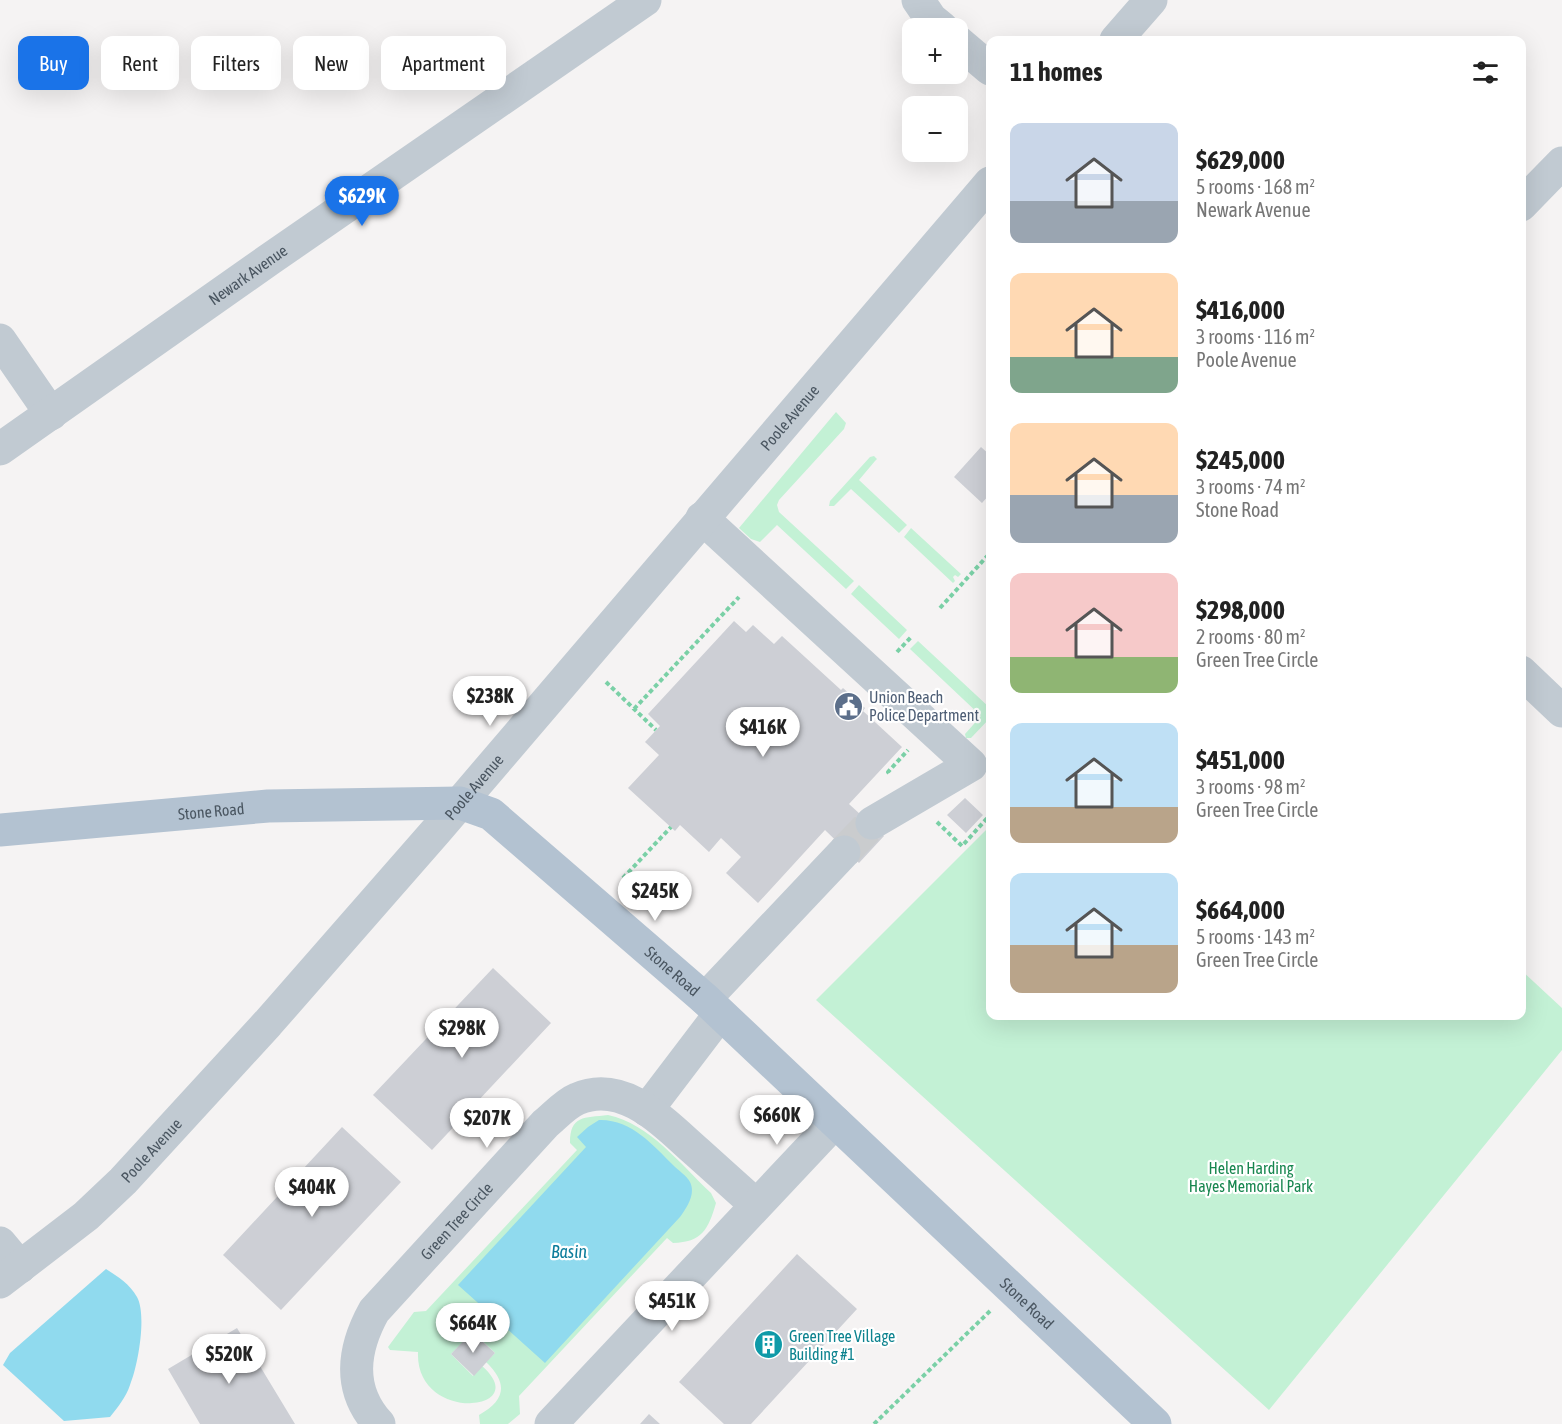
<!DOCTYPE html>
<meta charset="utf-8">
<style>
body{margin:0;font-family:"Asap Condensed",sans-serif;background:#f6f6f6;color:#222;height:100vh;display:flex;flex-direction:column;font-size:22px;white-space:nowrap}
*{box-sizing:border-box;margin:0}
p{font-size:20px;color:#767676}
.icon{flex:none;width:33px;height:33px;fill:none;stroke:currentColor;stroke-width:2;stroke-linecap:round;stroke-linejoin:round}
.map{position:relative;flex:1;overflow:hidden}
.panel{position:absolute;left:986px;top:36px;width:540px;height:984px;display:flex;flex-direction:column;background:#fff;border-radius:12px;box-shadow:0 6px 24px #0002}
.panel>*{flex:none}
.hud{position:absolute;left:18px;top:36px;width:570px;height:54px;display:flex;gap:12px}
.tools{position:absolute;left:902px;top:18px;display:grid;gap:12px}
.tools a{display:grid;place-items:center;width:66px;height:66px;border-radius:12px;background:#fff;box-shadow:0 6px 24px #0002;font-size:30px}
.price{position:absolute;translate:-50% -51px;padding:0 14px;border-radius:21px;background:#fff;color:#222;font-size:20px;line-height:39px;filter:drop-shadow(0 2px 3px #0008)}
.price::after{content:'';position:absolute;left:50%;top:36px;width:18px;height:14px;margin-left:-9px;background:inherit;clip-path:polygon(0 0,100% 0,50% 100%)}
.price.on{background:#1a73e8;color:#fff}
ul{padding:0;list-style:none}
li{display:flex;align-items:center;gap:18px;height:150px;padding:0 24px}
li span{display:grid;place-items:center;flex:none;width:168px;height:120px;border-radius:12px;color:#555}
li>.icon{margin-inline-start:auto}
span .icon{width:72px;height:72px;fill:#fffc;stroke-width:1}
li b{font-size:26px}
h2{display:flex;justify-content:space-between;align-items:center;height:72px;padding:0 24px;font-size:26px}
.pill{padding:0 21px;border-radius:12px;background:#fff;box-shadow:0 6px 24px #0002;font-size:21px;line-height:54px}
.pill.on{background:#1a73e8;color:#fff}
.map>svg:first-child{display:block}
.green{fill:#c3f1d5}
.water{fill:#90daee}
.building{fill:#cdcfd5}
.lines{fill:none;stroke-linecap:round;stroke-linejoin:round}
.minor-tunnel{stroke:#caccce;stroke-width:33;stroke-dasharray:33 16;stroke-linecap:butt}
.path{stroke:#7ad0a6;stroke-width:4;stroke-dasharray:4.5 3;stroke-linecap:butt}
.minor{stroke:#c1cad2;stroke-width:33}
.major{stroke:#b3c2d1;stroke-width:33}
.labels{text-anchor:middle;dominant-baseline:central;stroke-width:4.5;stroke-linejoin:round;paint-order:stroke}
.street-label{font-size:16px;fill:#4a5661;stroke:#fff}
.service-label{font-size:16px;fill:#4e5e75;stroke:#fff;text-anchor:start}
.park-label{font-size:16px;fill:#17864f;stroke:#fff}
.culture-label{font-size:16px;fill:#0d838f;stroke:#fff;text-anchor:start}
.water-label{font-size:18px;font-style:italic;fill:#0c7c9b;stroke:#fff}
</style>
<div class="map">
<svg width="1562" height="1424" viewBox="0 0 1562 1424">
<rect width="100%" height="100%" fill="#f5f3f3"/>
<path class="green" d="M836 412 846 423 844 429 779 500 777 505 779 512 854 581 846 589 777 525 760 542 751 539 739 528Z
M874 456 877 459 875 461 859 480 907 525 899 533 851 489 834 506H829L830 501 870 457Z
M911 528 961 574 958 577 955 575 953 577 955 581 953 583 904 537Z
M859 585 907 630 899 639 851 594Z
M918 641 990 708V718L971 738H966L965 734 981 716 910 649Z
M990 826V1016H1521V970L1562 1008V1050L1269 1410 816 1000Z
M608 1115C650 1124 680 1164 711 1193L716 1203C708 1230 702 1242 673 1243L667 1238 519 1396 520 1414 508 1424H480L479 1415C506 1400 508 1383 486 1362L495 1353 473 1332 451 1354 473 1376 482 1366C535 1412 415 1424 418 1352L390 1350 388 1347 414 1312 426 1311 577 1150 570 1143C570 1115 584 1118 608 1115Z"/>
<path class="water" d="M599 1120C631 1119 653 1145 673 1165 678 1170 687 1176 690 1182 696 1194 687 1207 680 1217L545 1363 458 1285 586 1147 577 1137 588 1127Z
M106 1269C118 1277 129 1283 137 1297 147 1315 138 1366 130 1385 126 1397 118 1407 110 1417L64 1421 3 1365 10 1353Z"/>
<path class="building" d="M981 447 990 455V494L982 503 954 477Z
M734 621 746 632 753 625 774 644 782 636 841 690 843 688 865 708 863 711 902 747 849 804 884 836 859 863 825 830 758 903 726 873 741 857 721 838 709 852 680 825 675 831 628 788 659 755 645 742 660 726 648 714Z
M965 798 983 815 966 833 947 815Z
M493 968 551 1023 432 1150 373 1095Z
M342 1127 401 1182 281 1310 223 1255Z
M797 1254 857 1309 751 1424H724L679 1382Z
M237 1328 295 1424H200L168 1369Z
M472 1332 495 1353 474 1376 451 1354Z
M649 1414 660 1424H640Z"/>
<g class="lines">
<path class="minor-tunnel" d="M844 852 872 823"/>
<path class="path" d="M940 608 990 553
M897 652 912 636
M606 682 656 730
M634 709 739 597
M889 773 888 772 908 750
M937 822 962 846 990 815
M623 878 671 827
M874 1424 990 1311"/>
<g class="minor">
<path d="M918 0 931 19 942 28"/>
<path d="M1116 40 1151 0"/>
<path d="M957 41 990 69"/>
<path d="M1521 205 1562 163"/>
<path d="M0 340 51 414"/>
<path id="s1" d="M0 449 270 259 645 0"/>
<path d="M702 518 971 765 872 823"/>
<path d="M1521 672 1562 711"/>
<path d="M705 999 844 852"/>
<path d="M647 1110 720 1014"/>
<path d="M0 1243 20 1267"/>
<path id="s2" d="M0 1282 86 1216 123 1181 268 1023 437 830 990 183"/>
<path id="s3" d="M379 1424C347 1389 353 1349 374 1311L545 1124C555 1116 565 1104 577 1099 624 1078 666 1125 697 1152 717 1170 736 1187 756 1205"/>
<path d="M551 1424 835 1122"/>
</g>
<path class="major" id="s4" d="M0 830 268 806 460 803 491 814 705 999 1155 1424"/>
</g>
<defs>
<symbol id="civic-disc" viewBox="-11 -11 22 22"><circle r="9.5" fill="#5c6f8a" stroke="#fff"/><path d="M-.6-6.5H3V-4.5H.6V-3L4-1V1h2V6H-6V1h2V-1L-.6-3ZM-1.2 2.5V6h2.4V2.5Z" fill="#fff"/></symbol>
<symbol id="building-disc" viewBox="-11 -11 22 22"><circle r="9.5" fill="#0f9aa8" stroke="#fff"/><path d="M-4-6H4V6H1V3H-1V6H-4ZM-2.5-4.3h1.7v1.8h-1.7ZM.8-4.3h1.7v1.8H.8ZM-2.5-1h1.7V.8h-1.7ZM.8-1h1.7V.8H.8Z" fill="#fff"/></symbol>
</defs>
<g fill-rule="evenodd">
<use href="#civic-disc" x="832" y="690" width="33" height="33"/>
<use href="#building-disc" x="752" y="1328" width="33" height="33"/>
</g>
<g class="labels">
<g class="street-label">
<text stroke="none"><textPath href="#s1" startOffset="303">Newark Avenue</textPath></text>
<text stroke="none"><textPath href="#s2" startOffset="1173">Poole Avenue</textPath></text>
<text stroke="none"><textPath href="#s2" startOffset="687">Poole Avenue</textPath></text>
<text stroke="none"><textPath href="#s4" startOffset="212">Stone Road</textPath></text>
<text stroke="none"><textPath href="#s4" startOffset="734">Stone Road</textPath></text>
<text stroke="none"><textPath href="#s2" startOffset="201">Poole Avenue</textPath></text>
<text stroke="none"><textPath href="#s3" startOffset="244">Green Tree Circle</textPath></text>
<text stroke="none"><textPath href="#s4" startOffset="1220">Stone Road</textPath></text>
</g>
<g class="service-label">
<text x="869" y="697">Union Beach<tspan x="869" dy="18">Police Department</tspan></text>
</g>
<g class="park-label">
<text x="1251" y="1168">Helen Harding<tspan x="1251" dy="18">Hayes Memorial Park</tspan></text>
</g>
<g class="culture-label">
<text x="789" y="1336">Green Tree Village<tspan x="789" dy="18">Building #1</tspan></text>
</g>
<g class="water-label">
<text x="569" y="1251">Basin</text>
</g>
</g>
</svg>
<div class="tools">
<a>+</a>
<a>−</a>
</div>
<b class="price on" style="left:362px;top:227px">$629K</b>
<b class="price" style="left:490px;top:727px">$238K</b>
<b class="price" style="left:763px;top:758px">$416K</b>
<b class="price" style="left:655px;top:922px">$245K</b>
<b class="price" style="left:462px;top:1059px">$298K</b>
<b class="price" style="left:777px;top:1146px">$660K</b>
<b class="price" style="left:487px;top:1149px">$207K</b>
<b class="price" style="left:312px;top:1218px">$404K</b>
<b class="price" style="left:672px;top:1332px">$451K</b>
<b class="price" style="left:473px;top:1354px">$664K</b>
<b class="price" style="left:229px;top:1385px">$520K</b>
<div class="hud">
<a class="pill on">Buy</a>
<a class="pill">Rent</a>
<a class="pill">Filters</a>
<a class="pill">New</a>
<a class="pill">Apartment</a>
</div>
<section class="panel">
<h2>11 homes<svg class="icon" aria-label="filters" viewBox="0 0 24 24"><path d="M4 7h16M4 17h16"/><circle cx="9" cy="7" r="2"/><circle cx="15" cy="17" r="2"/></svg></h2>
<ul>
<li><span style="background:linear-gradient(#c9d6e8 65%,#9aa5b1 0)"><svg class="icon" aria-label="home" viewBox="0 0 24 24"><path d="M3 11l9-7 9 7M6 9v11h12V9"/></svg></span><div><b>$629,000</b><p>5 rooms · 168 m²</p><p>Newark Avenue</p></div></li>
<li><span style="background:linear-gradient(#ffd9b3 70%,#7fa58c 0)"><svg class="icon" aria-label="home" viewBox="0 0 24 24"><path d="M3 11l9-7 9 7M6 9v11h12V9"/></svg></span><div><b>$416,000</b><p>3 rooms · 116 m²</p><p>Poole Avenue</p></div></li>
<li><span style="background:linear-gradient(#ffd9b3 60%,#9aa5b1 0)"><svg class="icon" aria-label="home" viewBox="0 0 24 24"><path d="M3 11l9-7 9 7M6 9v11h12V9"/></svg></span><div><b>$245,000</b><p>3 rooms · 74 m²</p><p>Stone Road</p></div></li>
<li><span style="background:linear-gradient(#f6c9c9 70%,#8fb573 0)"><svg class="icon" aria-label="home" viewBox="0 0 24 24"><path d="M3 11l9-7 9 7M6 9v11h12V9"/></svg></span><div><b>$298,000</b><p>2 rooms · 80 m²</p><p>Green Tree Circle</p></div></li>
<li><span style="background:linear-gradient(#bfe0f5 70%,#b9a48a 0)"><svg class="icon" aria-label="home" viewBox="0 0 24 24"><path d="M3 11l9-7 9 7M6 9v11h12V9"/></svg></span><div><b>$451,000</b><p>3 rooms · 98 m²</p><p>Green Tree Circle</p></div></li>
<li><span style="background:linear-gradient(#bfe0f5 60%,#b9a48a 0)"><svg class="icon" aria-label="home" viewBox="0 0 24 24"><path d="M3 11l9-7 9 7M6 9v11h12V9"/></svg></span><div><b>$664,000</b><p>5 rooms · 143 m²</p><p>Green Tree Circle</p></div></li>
</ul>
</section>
</div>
